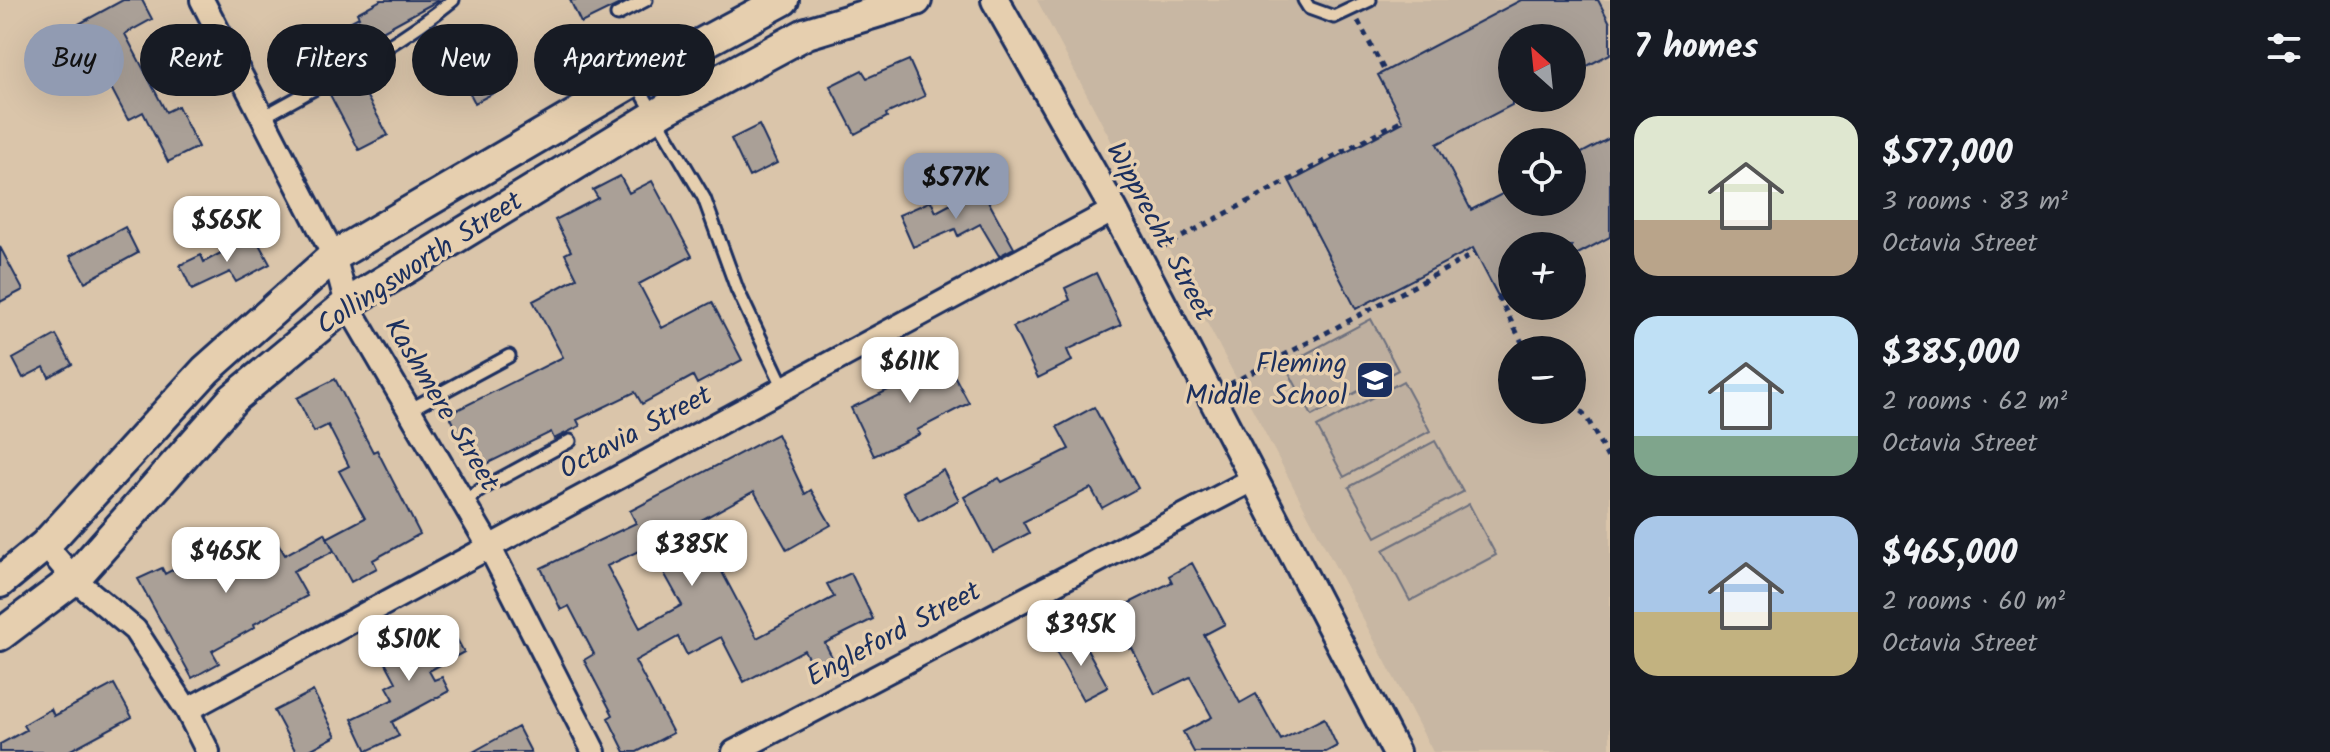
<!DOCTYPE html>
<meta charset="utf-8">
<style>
body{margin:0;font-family:Kalam,sans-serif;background:#20242c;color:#f1f3f6;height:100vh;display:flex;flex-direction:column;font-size:30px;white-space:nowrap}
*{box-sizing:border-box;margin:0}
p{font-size:26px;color:#9ea1a6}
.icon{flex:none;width:44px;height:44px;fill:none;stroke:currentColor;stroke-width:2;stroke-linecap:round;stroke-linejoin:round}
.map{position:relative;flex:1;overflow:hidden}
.drawer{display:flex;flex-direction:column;background:#171b24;width:720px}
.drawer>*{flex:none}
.banner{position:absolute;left:24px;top:24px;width:760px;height:72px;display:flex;gap:16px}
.needle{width:52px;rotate:333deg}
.buttons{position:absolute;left:1498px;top:24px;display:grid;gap:16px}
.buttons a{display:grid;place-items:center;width:88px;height:88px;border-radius:50%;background:#171b24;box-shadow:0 8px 32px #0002;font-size:40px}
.price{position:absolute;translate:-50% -68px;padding:0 18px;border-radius:16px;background:#fff;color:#222;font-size:26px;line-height:52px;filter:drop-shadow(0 2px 4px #0008)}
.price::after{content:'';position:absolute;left:50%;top:48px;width:24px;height:18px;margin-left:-12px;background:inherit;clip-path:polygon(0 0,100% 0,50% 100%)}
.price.selected{background:#919bb2;color:#111}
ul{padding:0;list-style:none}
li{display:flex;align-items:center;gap:24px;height:200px;padding:0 24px}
li span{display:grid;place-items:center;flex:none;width:224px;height:160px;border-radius:24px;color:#555}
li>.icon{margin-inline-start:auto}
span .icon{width:96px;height:96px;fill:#fffc;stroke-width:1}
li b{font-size:34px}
h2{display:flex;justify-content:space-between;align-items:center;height:96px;padding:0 24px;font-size:34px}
.chip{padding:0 28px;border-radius:36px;background:#171b24;box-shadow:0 8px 32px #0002;font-size:28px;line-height:72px}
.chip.selected{background:#919bb2;color:#111}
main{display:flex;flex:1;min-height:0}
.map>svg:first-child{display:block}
.built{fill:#c8b7a3;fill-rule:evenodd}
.green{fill:#beaf9f;stroke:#6c6f7e;stroke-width:2}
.building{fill:#aaa097;stroke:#1b2f5e;stroke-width:2;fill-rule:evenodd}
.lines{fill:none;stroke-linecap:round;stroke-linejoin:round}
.service-casing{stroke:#1b2f5e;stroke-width:17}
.minor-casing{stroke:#1b2f5e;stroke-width:28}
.tertiary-casing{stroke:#1b2f5e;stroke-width:32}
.secondary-casing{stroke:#1b2f5e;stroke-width:36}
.path{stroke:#1b2f5e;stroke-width:5;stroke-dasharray:6 6;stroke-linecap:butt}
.service{stroke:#e6cfaf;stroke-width:11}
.minor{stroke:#e6cfaf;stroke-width:22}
.tertiary{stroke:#e6cfaf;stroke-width:26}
.secondary{stroke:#e6cfaf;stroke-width:30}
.labels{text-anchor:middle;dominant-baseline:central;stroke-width:7;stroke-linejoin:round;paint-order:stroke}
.street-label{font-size:28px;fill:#1b2f5e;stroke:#e6cfaf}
.poi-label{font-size:28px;fill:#1b2f5e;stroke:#e6cfaf;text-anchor:end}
</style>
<main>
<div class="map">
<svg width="1610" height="752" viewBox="0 0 1610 752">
<rect width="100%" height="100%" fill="#dac5aa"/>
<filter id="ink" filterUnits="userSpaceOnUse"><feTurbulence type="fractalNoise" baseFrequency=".0125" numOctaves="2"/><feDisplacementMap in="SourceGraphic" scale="16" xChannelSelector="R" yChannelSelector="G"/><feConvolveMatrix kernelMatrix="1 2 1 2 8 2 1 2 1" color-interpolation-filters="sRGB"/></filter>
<g filter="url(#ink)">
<path class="built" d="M1037 0H1610V752H1433ZM1512 38H1572V98H1512ZM1512 142H1572V202H1512ZM1512 246H1572V306H1512ZM1512 350H1572V410H1512Z"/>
<path class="green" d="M1371 319 1398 370 1312 416 1285 365Z
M1403 381 1430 431 1344 477 1317 427Z
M1435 441 1463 492 1376 537 1349 487Z
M1469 504 1496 555 1410 601 1383 550Z"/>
<path class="building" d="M123 0H142L152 19 125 34 166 112 178 106 198 147 168 162 143 112 128 120 96 59 61 78 42 44Z
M381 0H439L366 40 370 47 320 76 304 46 359 17 357 13Z
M570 0H628L581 23Z
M1521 0H1598L1610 23V54L1572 74V38H1512V105L1437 144 1471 210 1512 189V202H1572V158L1610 138V237L1572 257V246H1512V288L1498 296 1473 248 1356 309 1290 182 1403 122 1378 75Z
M481 51 501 89 475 103 455 65Z
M909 60 925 96 886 114 887 117 855 134 830 86 862 70 867 78Z
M355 75 388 135 359 150 328 91Z
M759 125 777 163 749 177 731 139Z
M620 176 629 193 652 181 692 256 639 284 662 328 712 302 742 360 697 384 693 376 642 404 635 392 577 420 580 426 554 439 551 432 476 469 449 414 563 357 533 301 577 278 565 254 571 251 555 220 598 198 593 190Z
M981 188 1014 248 999 256 980 224 958 236 955 229 913 247 899 215 931 201 936 212Z
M125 227 138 253 85 282 70 256Z
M254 235 270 264 236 282 230 272 192 290 180 265 201 255 204 262Z
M0 247 23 290 0 302Z
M1096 273 1121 325 1067 350 1072 361 1038 378 1013 327 1070 300 1065 288Z
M56 335 72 364 49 377 44 367 23 378 13 359Z
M941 351 969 403 917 430 920 434 874 456 851 408 917 376 912 367Z
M335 379 373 452 377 450 420 534 373 560 377 568 351 582 327 538 365 518 339 471 349 466 328 425 314 432 297 398Z
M1094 407 1138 488 1102 508 1091 488 1023 522 1029 533 993 552 964 497 999 478 1002 482 1069 449 1057 427Z
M777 434 805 494 811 490 831 525 787 550 754 491 696 523 757 638 834 597 827 584 851 573 873 619 825 643 832 657 813 667 804 650 744 682 721 637 687 655 678 637 635 661 673 733 637 752H625L608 718 613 715 584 660 594 654 569 606 561 610 541 568 636 523 630 511ZM649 546 682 605 640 628 607 566Z
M943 470 959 500 919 522 903 492Z
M325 533 334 551 293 571 307 596 254 624 255 627 212 651 219 663 192 678 138 579 162 568 165 574 234 537 244 555 275 538 285 555Z
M1192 563 1225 624 1204 635 1240 703 1256 694 1281 740 1324 718 1337 746 1326 752H1194L1183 732 1212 717 1190 677 1155 694 1132 648 1129 649 1111 612 1172 582 1169 576Z
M448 623 464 652 429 671 434 680 442 677 449 691 392 722 399 736 367 751 352 719 394 699 387 687 396 682 381 654 411 638 413 642Z
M1080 636 1108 687 1083 700 1055 650Z
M114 684 132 717 67 752H0V744L26 730 23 725 51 709 54 716Z
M313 691 336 736 306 752H296L274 711Z
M518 727 531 752H473Z"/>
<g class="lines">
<defs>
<path id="service" d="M1304 0 1309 8 1334 17 1370 0
M617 15 646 0
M636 83 704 198 737 289 784 388
M263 117C327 81 396 47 453 0
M409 410 509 356
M463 502 485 487 570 441"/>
<path id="minor" d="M202 0 334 256 347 304 489 546 594 752
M45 545 74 579 135 630 187 710 208 752
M187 710 1114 210
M734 752 1252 480"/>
<path id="tertiary" d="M995 0 1114 210 1396 752"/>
<path id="secondary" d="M0 582 45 545 206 370 334 256 647 73 783 0
M0 635 74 579 234 398 347 304 666 109 807 33 916 0"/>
</defs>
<use href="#service" class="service-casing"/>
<use href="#minor" class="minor-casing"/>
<use href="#tertiary" class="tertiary-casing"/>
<use href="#secondary" class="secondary-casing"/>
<path class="path" d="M1358 21 1385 72
M1161 248 1402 120
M1498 296 1526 350
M1230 384 1476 253
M1572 403 1586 416 1610 462"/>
<use href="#service" class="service"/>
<use href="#minor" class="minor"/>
<use href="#tertiary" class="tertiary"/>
<use href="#secondary" class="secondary"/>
</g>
</g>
<defs>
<symbol id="school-square" viewBox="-11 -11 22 22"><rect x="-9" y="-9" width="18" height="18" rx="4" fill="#1b2f5e" stroke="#e6cfaf"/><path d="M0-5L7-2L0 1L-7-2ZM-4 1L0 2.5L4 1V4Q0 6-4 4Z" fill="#fff"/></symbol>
</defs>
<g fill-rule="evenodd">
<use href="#school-square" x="1353" y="358" width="44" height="44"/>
</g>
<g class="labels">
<g class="street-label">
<text transform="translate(1159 232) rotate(62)">Wipprecht Street</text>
<text transform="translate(420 264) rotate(-33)">Collingsworth Street</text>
<text transform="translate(441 405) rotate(59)">Kashmere Street</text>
<text transform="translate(636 433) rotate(-28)">Octavia Street</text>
<text transform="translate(894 635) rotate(-28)">Engleford Street</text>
</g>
<g class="poi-label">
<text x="1347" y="364">Fleming<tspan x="1347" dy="32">Middle School</tspan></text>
</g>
</g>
</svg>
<div class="buttons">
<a><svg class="needle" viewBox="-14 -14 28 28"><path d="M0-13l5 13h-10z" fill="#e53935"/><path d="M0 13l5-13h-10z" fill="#9ea1a6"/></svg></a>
<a><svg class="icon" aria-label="locate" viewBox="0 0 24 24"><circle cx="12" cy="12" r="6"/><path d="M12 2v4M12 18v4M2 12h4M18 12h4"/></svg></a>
<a>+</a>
<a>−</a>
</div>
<b class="price selected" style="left:956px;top:221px">$577K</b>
<b class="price" style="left:227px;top:264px">$565K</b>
<b class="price" style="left:910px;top:405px">$611K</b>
<b class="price" style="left:692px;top:588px">$385K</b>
<b class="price" style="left:226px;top:595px">$465K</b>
<b class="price" style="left:1081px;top:668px">$395K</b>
<b class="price" style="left:409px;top:683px">$510K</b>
<div class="banner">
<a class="chip selected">Buy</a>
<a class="chip">Rent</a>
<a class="chip">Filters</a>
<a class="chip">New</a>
<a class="chip">Apartment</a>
</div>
</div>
<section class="drawer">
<h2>7 homes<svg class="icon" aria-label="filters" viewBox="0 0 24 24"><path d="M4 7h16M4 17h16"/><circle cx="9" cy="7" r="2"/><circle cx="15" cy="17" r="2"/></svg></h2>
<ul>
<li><span style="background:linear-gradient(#dfe7d0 65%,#b9a48a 0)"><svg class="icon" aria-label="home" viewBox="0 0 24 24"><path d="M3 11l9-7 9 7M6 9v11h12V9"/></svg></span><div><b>$577,000</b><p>3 rooms · 83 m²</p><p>Octavia Street</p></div></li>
<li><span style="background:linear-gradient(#bfe0f5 75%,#7fa58c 0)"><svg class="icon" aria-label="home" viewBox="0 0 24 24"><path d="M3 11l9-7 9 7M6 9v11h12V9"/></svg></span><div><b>$385,000</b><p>2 rooms · 62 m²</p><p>Octavia Street</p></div></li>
<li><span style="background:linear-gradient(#a9c7e8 60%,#c2b280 0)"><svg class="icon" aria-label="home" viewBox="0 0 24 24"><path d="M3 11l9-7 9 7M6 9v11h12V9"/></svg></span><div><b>$465,000</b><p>2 rooms · 60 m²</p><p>Octavia Street</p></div></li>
</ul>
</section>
</main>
